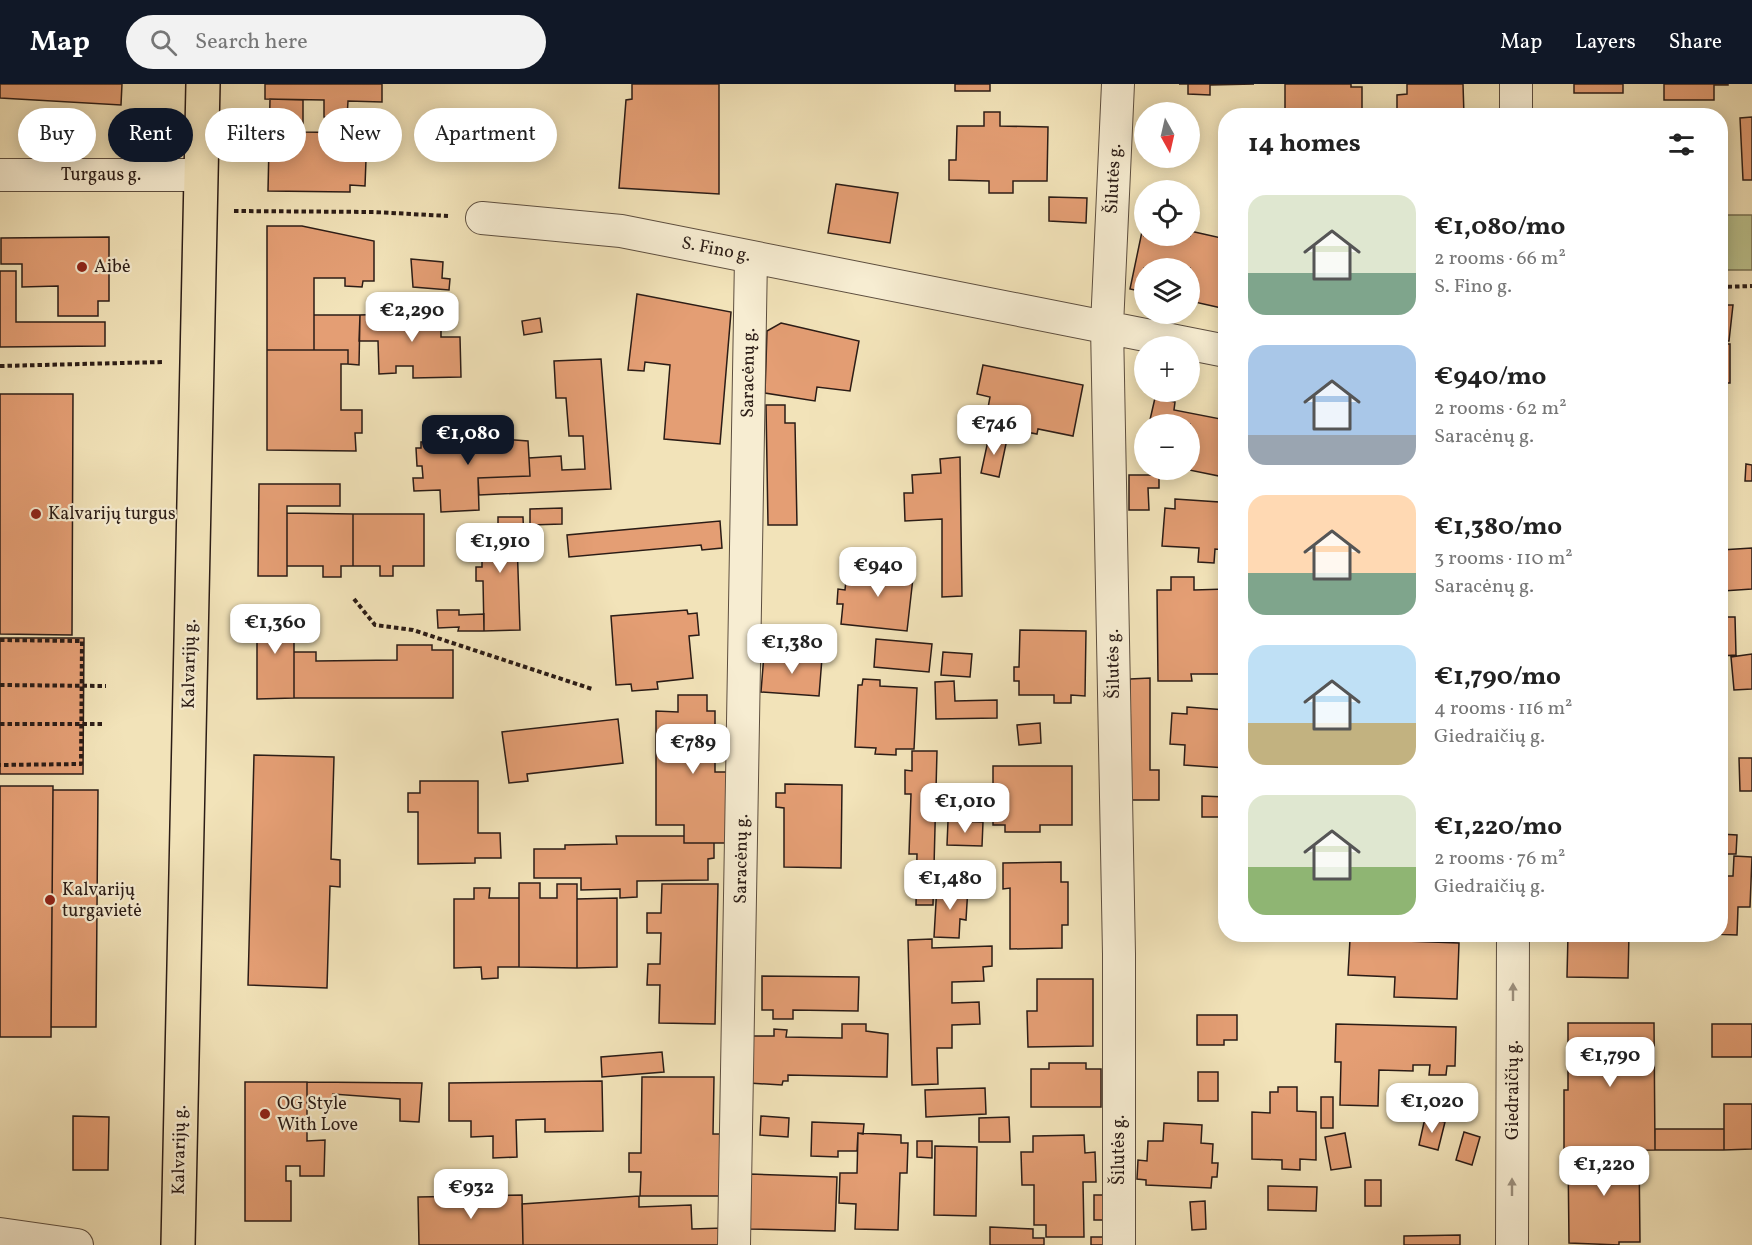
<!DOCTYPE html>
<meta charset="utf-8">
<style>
body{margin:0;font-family:Vollkorn,serif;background:#f2f2f2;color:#222;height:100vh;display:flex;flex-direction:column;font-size:22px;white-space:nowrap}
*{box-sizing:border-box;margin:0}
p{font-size:20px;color:#767676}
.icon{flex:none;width:33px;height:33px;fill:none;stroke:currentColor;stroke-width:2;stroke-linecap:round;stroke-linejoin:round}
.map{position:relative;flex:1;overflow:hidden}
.panel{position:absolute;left:1218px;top:24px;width:510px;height:834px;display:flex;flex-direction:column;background:#fff;border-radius:24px;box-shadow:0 3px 15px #0003}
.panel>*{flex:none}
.top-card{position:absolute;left:18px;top:24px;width:570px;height:54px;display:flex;gap:12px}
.needle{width:39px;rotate:172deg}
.tools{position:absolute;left:1134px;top:18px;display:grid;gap:12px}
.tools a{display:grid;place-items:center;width:66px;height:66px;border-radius:50%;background:#fff;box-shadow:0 3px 15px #0003;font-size:30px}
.price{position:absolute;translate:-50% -51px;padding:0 14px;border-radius:12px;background:#fff;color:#222;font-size:20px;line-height:39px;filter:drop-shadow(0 2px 3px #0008)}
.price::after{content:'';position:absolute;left:50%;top:36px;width:18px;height:14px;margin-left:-9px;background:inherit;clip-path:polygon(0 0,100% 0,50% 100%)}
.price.active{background:#111827;color:#fff}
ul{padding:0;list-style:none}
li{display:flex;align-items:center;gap:18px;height:150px;padding:0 30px}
li span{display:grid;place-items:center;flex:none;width:168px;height:120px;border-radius:18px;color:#555}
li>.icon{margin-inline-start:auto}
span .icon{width:72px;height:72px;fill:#fffc;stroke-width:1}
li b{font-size:26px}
h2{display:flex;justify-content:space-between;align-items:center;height:72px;padding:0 30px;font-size:26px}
.pill{padding:0 21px;border-radius:27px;background:#fff;box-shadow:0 3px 15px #0003;font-size:21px;line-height:54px}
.pill.active{background:#111827;color:#fff}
header{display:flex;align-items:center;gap:36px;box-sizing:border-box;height:84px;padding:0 30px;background:#111827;color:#fff}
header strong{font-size:28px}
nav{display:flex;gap:33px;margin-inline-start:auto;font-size:21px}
.search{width:420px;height:54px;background:#f2f2f2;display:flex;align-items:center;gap:15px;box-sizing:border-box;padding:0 21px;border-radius:33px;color:#767676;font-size:22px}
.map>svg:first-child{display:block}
.green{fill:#bcc38e;stroke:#747052;stroke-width:1.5}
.building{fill:#e49e74;stroke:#2b1c16;stroke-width:1.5}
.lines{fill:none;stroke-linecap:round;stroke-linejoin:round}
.street-casing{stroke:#5d4e3f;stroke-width:34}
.primary-casing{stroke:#2b1c16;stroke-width:36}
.path{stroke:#2b1c16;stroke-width:4;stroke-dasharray:4.5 3;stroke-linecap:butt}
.street{stroke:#f7edd2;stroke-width:32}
.primary{stroke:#f2e3b9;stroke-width:33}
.oneway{fill:#9b8f7d}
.poi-dot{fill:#8f2418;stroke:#f7edd2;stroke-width:2}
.labels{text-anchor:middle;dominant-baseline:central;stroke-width:4.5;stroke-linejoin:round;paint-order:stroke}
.street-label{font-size:18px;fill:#2b1c16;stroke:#f7edd2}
.poi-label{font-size:18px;fill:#2b1c16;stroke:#f7edd2;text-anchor:start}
</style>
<header>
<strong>Map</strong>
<div class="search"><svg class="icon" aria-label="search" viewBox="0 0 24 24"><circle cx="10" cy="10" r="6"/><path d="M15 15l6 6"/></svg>Search here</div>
<nav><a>Map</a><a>Layers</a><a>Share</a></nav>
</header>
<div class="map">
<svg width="1752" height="1161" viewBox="0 0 1752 1161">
<rect width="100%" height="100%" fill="#f2e3b9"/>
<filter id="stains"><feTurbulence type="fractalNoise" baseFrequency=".00333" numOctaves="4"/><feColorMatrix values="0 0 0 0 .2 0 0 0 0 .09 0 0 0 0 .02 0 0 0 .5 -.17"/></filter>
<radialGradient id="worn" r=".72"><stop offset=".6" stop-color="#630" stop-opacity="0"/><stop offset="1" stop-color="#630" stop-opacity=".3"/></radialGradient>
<path class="green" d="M1720 131H1752V186H1721Z"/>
<path class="building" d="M0 0H122L121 21 0 14Z
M265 0H382V18L348 17 347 34 324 33V16L265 15Z
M632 0H719V110L619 104 626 16 632 15Z
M955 0H990V7H955Z
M1179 0H1254L1210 1V11L1188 10V0Z
M1285 0H1351V3H1362V32H1295V27H1285Z
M1407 0H1463L1464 32H1397V11L1407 10Z
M1574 0H1623V9H1574Z
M1664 0H1728V1H1714V16H1664Z
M270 15 303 16V48L367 49 365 102 350 101V108L268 107Z
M984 28H1000V42L1048 43 1047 97H1013V109H989V97L949 96V76H956L957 42H984Z
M1752 33V96H1743L1740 34Z
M836 100 898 109 890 159 828 149Z
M1049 113 1087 114 1086 139 1049 137Z
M1144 138V152H1190V147L1226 155V225L1190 217V184H1144V208L1130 205Z
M267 142H302L374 157V197H363L362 203 345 202V194H314V266H267Z
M109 153V217H98V232H58V202L22 203V180H1V154Z
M411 175 443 178 442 194 450 195 449 206 413 203Z
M0 187H16V238H105V262L0 263Z
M637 210 731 228 720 360 664 355 670 281 645 278 644 287 628 286Z
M419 220 420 240 441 239V253H460L461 293 413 294V282H396V289L379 290 378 257H359L360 231 390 230 389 221Z
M1720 221H1733L1729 257H1720Z
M314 231H360L359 281 348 280V266H314Z
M540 234 542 248 524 251 522 237Z
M781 239 859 257 850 307 817 303 815 317 765 309 767 247Z
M1720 260H1730V299H1720Z
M267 266H348V280H341V326H362V349H355L356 367 267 366Z
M601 275 611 405 479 411 478 394 530 392 529 374 561 372 562 386 585 385 583 352H569L566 314H556L554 277Z
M983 281 1083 301 1073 352 1038 345 1037 350 985 340 990 313 977 310Z
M0 310H73L72 551 0 550Z
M1155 314 1175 318 1174 326 1226 336V380H1222L1219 392 1189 386 1190 340H1149Z
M766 321H785V339H795L797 441H768Z
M475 347 476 356 490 355V350L502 349 503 355 528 357 530 392 478 394 479 426 441 428 440 406 414 407 413 394H423L422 382H417L416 364H421V358L442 357V348Z
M989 352 1007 355 999 393 981 389Z
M960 373 962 512 942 513V435L905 437 904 409H913L912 391 941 389 940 375Z
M1746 380 1752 381V397H1745Z
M1129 391H1159V404H1148L1149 426H1129Z
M259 400H340V422H287V492H258Z
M1175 415 1219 418V428H1226V466L1215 465 1214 479 1198 478 1199 464 1162 462 1165 424 1175 425Z
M562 424V440L530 441V425Z
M287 429 353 430V482H341V493H323V482H287Z
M353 430H424V482H393V492H380V482H353Z
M498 433H523L524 457H517L520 546 484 547 483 497H476V483H482V469H472V448H498Z
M720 437 722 464 702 466 701 461 569 473 567 451Z
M1752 464V505L1723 507 1721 466Z
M874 480 914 485 907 547 841 540 843 520H837L838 505 845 506 847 486 873 489Z
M1171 493H1194V506L1226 505V590H1191L1192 597H1158L1157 506H1171Z
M437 526H459V531L484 530V547H458L459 543 438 544Z
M687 526 688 530 697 529 699 551 689 552 693 594 657 598 658 605 632 607 631 600 616 601 611 532Z
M257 528H294V614L257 615Z
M1720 533H1735L1736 571 1720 572Z
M1020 546 1086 547 1085 612 1071 611V619H1054V611H1019V597H1014V583H1019Z
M0 554H84L83 690H0Z
M876 555 932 560 929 588 874 583Z
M397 561H432V566H453V614H294V568H316V577L397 576Z
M943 568 972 570 970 593 941 591Z
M764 570 822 574 819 612 761 608Z
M1752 570V605L1734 606 1731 573Z
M1150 594V686H1159V716H1131L1130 595Z
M863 595 880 596V602L917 604 914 665H896V671L875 670 876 664 855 663 858 601H862Z
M954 597 955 617 997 616V634L936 635 935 598Z
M678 611H707V627H715V688H734L735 759H684V741H656V627L678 628Z
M1187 623 1226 626V684L1184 681 1185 661 1170 660 1172 629 1187 630Z
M618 635 623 679 527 690 528 697 509 699 502 648Z
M1040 639 1041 659 1019 661 1017 641Z
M912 667H937L933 821H916L917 770H909L911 710H905V686L912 687Z
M254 671 334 673 331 775 340 776V803L330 802 327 904 248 901Z
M1739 674H1752V707H1740Z
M993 682H1072V741H1040V748H1005V741H993Z
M420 697H478V749H500L501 774H475V779L418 780V728H408V709H420Z
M785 700 842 701 841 784 784 783V724L776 723V709H785Z
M0 702H53L51 953H0Z
M53 706H98L96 943H51Z
M1202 712 1226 713V765H1222L1223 733H1202Z
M948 737 983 738 982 762 947 761Z
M1720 750 1737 751 1736 770H1720Z
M616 752H684V759H714V774L708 775V796L637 797V813L620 814V805L581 806V794H534V765H565V761L617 760Z
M1720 772H1723L1722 803 1720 802Z
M1734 772 1752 773 1750 823H1738L1737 851 1710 850H1720V813H1726L1727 792H1733Z
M1061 778V798H1068V841H1062V864L1010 865V804L1003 805V779Z
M519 799H540V814H557V800H577V884L519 883Z
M662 800H718L715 940 659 939 660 901H647L648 880H660L661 849H647V829H661Z
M937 801 968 803 966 836 960 835 959 854 934 853Z
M474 804H490L489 814H519V883H498V894L482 895 481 883 454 884V815H474Z
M617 814V883L577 884V815Z
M1350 850H1375V856L1350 855Z
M1568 850H1629L1628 894 1567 893Z
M932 855V864L992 862V882L983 883 984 897 952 898V919L979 918 980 940 952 941V964H937L938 1000 912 1001 908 856Z
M1350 855 1459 859 1457 915 1394 913 1395 893 1348 891Z
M762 892 859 893 858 927 793 926V935H773V926H762Z
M1037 895H1093V962L1028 963 1027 927H1037Z
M1197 931H1237V956H1224V961H1197Z
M1568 939H1654L1655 1066 1564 1067V1006H1568Z
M842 940H866V947L888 950 887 993 788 991V997H783L782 1001 749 999 750 952H774V945L787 946 786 953 842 954Z
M1336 940 1456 943 1455 982H1447L1446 991H1429L1430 981H1413V987L1379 986 1378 1022 1340 1021 1341 978H1335Z
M1712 940H1752V973H1712Z
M662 968 664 988 602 993 601 973Z
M1049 979H1086V985H1101V1023H1031V985H1049Z
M1198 988H1218V1017H1198Z
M642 993H714L713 1050H722L721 1112H640L641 1088H629V1069H641Z
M602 997 603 1047 545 1048V1035L516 1036 517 1073 493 1074V1052L471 1053V1037H449V999Z
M245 998H307V1057L325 1056 324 1092H300V1082H286V1097H291V1137H245Z
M307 998 422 999 419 1038 400 1037V1015L333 1010V1023H307Z
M1278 1003H1297V1027L1316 1028V1076L1300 1075V1086L1282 1085V1076L1252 1075V1028L1270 1029V1008H1278Z
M985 1004 986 1030 926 1033 925 1006Z
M1321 1013H1333V1044H1321Z
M1724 1020H1752V1065L1724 1066Z
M73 1032 109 1033 108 1086H73Z
M761 1032 789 1034 788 1053 760 1051Z
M1009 1033 1010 1058H979V1034Z
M1425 1034 1445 1038 1438 1066 1419 1061Z
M812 1038 864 1040 863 1050 858 1049 857 1067H838V1073L811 1072Z
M1164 1039 1202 1041 1201 1059 1213 1060 1212 1079H1218L1217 1093H1212L1211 1104 1146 1101V1096L1137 1095 1138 1076 1147 1077 1148 1057H1163Z
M1655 1045H1724V1066H1655Z
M1464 1048 1480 1053 1472 1081 1456 1076Z
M858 1049 901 1051V1059H908L907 1089H900L898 1146 855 1145 856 1120 839 1119 840 1089H857Z
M1345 1049 1351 1083 1331 1086 1325 1053Z
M1084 1051 1085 1069 1095 1068 1096 1098H1083L1084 1153H1046V1141H1034V1101H1022L1021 1068H1033V1052Z
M917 1057H932V1074L917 1073Z
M935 1062 977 1063 976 1132 934 1131Z
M1639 1066 1640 1158H1619V1161L1569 1159 1568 1067Z
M750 1090 837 1093 835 1147 748 1145Z
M1365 1096H1381V1122H1365Z
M1268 1102 1317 1103 1316 1127 1268 1126Z
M522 1111 523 1161H419L418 1113Z
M1094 1111H1109V1136H1094Z
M639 1112V1123L691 1121 692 1145 723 1144 724 1161H523L522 1120Z
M1205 1117 1206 1145 1192 1146 1190 1118Z
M990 1143 1033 1145V1154H1044V1161H990Z
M1460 1151V1161H1404V1152Z
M1091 1153H1109V1161H1091Z"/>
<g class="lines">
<defs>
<path id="street" d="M1118 0 1107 242 1119 870V1161
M1516 32V0
M0 91H201
M482 134 621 147 1226 267
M0 1150 77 1161
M734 1161 751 173
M1512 1161 1513 850"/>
<path id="primary" d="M178 1161 203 0"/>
</defs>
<use href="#street" class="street-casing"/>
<use href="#primary" class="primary-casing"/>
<path class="path" d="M234 127 374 128 448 132
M1720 203 1752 202
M0 282 163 278
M354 515 375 541 413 546 592 605
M0 556 82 557 81 680 0 681
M0 601 106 602
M0 640H105"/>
<use href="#street" class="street"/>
<use href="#primary" class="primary"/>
</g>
<defs><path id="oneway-solid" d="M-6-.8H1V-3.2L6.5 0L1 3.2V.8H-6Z" transform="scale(1.5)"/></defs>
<g class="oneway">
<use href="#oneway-solid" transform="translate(1513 908) rotate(-90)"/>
<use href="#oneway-solid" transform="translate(1512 1103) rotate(-90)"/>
</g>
<g class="poi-dot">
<circle cx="82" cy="183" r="6"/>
<circle cx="36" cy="430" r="6"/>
<circle cx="50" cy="816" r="6"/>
<circle cx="265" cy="1030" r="6"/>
</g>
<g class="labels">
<g class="street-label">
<text x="101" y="91">Turgaus g.</text>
<text transform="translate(1114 95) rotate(-87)">Šilutės g.</text>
<text transform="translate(716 166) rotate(11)">S. Fino g.</text>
<text transform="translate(749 289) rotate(-89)">Saracėnų g.</text>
<text transform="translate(190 580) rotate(-89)">Kalvarijų g.</text>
<text transform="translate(1114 580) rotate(-91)">Šilutės g.</text>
<text transform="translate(742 775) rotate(-89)">Saracėnų g.</text>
<text transform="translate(1513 1006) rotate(-90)">Giedraičių g.</text>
<text transform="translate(180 1066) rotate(-89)">Kalvarijų g.</text>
<text transform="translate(1119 1066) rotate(-90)">Šilutės g.</text>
</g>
<g class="poi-label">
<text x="94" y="183">Aibė</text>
<text x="48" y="430">Kalvarijų turgus</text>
<text x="62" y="806">Kalvarijų<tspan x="62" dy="21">turgavietė</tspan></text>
<text x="277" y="1020">OG Style<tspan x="277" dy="21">With Love</tspan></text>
</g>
</g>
<rect width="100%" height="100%" filter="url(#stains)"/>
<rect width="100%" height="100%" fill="url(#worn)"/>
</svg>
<div class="tools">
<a><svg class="needle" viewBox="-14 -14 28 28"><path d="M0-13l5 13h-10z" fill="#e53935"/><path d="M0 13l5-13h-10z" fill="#767676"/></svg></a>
<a><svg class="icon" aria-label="locate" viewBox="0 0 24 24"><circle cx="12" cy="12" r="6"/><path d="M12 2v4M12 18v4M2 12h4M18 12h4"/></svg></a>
<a><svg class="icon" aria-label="layers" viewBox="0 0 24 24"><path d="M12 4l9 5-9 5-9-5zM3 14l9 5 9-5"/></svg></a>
<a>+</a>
<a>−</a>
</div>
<b class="price" style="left:412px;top:259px">€2,290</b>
<b class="price" style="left:994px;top:372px">€746</b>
<b class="price active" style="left:468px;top:382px">€1,080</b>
<b class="price" style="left:500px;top:490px">€1,910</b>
<b class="price" style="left:878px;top:514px">€940</b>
<b class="price" style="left:275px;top:571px">€1,360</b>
<b class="price" style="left:792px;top:591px">€1,380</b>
<b class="price" style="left:693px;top:691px">€789</b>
<b class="price" style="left:965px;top:750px">€1,010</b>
<b class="price" style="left:950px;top:827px">€1,480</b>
<b class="price" style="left:1610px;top:1004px">€1,790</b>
<b class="price" style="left:1432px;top:1050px">€1,020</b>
<b class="price" style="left:1604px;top:1113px">€1,220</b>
<b class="price" style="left:471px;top:1136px">€932</b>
<div class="top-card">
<a class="pill">Buy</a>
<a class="pill active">Rent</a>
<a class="pill">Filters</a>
<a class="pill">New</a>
<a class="pill">Apartment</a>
</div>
<section class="panel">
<h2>14 homes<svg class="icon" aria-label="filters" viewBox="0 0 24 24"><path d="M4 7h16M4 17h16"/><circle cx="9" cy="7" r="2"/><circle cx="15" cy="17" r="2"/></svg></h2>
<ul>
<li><span style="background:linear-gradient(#dfe7d0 65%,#7fa58c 0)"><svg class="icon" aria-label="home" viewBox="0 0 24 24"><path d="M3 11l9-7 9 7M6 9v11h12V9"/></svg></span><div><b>€1,080/mo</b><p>2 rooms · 66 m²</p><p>S. Fino g.</p></div></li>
<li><span style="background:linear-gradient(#a9c7e8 75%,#9aa5b1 0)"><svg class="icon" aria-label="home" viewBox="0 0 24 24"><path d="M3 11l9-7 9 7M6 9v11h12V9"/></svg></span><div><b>€940/mo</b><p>2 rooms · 62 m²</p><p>Saracėnų g.</p></div></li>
<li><span style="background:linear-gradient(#ffd9b3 65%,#7fa58c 0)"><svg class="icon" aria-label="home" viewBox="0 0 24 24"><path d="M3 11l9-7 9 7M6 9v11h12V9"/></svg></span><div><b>€1,380/mo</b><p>3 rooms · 110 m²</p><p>Saracėnų g.</p></div></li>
<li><span style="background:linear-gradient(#bfe0f5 65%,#c2b280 0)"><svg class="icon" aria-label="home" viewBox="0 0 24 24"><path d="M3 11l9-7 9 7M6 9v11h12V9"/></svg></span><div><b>€1,790/mo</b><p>4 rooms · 116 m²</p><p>Giedraičių g.</p></div></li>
<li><span style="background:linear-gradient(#dfe7d0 60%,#8fb573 0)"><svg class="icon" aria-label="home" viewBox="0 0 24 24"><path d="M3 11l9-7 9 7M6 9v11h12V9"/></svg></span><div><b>€1,220/mo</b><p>2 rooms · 76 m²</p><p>Giedraičių g.</p></div></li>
</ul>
</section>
</div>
